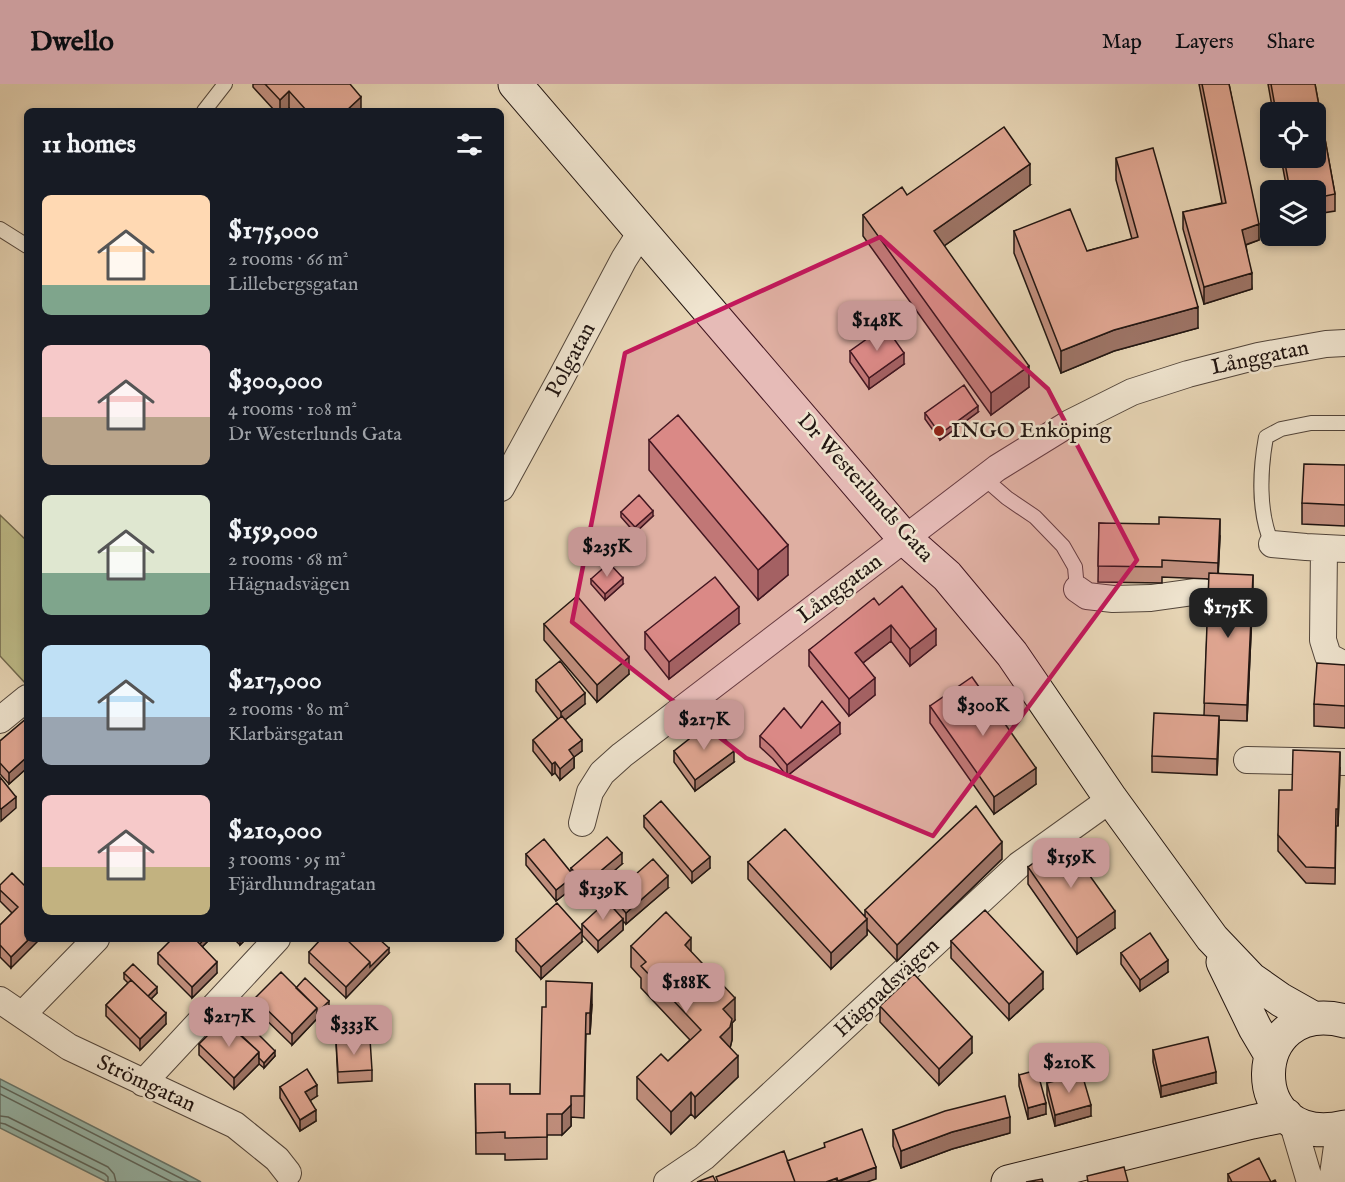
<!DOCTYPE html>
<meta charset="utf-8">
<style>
body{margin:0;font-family:"IM FELL English",serif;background:#20242c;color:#f1f3f6;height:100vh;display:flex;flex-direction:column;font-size:22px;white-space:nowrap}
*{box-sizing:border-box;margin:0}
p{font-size:20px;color:#9ea1a6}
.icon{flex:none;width:33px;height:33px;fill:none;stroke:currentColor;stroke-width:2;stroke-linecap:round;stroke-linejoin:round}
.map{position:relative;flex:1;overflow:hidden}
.sheet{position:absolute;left:24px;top:24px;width:480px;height:834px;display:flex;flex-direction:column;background:#171b24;border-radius:9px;box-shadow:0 3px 9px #0003}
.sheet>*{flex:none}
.controls{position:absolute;left:1260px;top:18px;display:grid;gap:12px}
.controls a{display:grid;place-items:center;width:66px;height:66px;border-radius:9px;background:#171b24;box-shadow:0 3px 9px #0003;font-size:30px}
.price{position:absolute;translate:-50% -51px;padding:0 14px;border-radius:12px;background:#c59692;color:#111;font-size:20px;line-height:39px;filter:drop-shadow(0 2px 3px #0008)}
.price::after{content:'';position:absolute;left:50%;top:36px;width:18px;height:14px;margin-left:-9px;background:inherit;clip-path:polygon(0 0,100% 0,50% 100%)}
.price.current{background:#222;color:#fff}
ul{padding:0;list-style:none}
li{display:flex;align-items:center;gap:18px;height:150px;padding:0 18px}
li span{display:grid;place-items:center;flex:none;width:168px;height:120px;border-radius:9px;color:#555}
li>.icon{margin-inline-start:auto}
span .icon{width:72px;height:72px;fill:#fffc;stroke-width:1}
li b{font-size:26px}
h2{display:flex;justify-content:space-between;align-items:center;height:72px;padding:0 18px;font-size:26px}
header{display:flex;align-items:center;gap:36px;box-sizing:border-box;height:84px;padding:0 30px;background:#c59692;color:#111}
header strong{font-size:28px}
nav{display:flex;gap:33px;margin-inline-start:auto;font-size:21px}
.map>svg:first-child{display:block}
.green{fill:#bdbb88;stroke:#70684d;stroke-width:1.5}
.water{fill:#97b9ad;stroke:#68786f;stroke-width:1.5}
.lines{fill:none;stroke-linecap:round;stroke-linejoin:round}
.shore{stroke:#5c6860;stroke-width:1.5}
.lane-casing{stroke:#53463b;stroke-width:16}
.street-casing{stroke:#53463b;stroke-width:28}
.secondary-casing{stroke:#221612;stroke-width:35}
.lane{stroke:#efe4cf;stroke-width:14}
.street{stroke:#efe4cf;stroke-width:26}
.secondary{stroke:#efe4cf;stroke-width:33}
.wall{fill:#c18f7e;stroke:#221612;stroke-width:1.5}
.shaded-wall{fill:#9d7466;stroke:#221612;stroke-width:1.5}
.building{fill:#e0a692;stroke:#221612;stroke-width:1.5}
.marked{fill:#c2185b;fill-opacity:0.2;stroke:#c2185b;stroke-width:4.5;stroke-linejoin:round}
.poi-dot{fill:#8f2418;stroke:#efe4cf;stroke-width:2}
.labels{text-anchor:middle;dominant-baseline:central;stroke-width:5;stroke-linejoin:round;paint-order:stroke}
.street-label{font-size:22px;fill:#221612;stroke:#efe4cf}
.poi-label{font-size:22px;fill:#221612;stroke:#efe4cf;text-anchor:start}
</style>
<header>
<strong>Dwello</strong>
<nav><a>Map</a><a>Layers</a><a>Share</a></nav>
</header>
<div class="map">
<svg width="1345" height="1098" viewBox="0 0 1345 1098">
<rect width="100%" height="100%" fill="#e7d5b5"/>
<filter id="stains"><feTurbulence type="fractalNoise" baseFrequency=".00333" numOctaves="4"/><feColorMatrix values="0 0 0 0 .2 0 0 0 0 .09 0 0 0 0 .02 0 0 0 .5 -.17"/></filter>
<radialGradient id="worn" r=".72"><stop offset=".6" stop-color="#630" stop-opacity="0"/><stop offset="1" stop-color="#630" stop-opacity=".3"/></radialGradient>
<path class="green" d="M0 431 27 457V601L0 572Z"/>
<path class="water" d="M0 995 186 1090 201 1098H107L0 1044Z"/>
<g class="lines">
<path class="shore" d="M0 1002 188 1098
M0 1010 172 1098
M0 1032 8 1033 108 1083 114 1090 116 1098
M0 1039 5 1040 105 1090 108 1093V1098"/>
<defs>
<path id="lane" d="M204 27 225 0
M0 145 27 162
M984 394 1007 414 1035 433 1063 462 1075 483 1077 505
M1272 460C1258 428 1260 386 1266 353L1281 345 1311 339H1345"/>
<path id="street" d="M501 404 561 294 624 175 641 148
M1272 460 1306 463 1345 465
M1324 464 1323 556 1328 572 1345 581
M1077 505 1087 512 1113 515 1151 514 1201 507
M0 636 27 614
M1247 676 1345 678
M582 739 590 708 602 689 622 671 997 384 1070 339 1132 308 1188 290 1258 272 1326 260 1345 259
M0 916 69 963 235 1041 277 1075 288 1089
M22 931 96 855
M143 999 277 855
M1292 1037 1310 1098
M667 1098 704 1073 1019 781 1111 715
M1332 1098 1337 1062 1345 1048"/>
<path id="secondary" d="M515 0 905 455 947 492 1012 570 1111 715 1212 854 1251 895 1281 916 1313 934
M1223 878 1255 944 1271 971
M1345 937C1245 911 1241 1068 1345 1043
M1008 1098 1252 1038 1286 1031"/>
</defs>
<use href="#lane" class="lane-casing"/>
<use href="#street" class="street-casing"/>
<use href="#secondary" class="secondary-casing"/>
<use href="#lane" class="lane"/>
<use href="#street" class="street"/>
<use href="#secondary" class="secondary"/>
</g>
<path class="wall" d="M253 0H350L361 27H292L289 24 285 27H275L253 3Z
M1199 0H1229L1259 156 1246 161 1252 205 1204 220 1183 145V128L1222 119Z
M1268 0H1315L1335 110V127L1316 130V106H1287L1281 74H1316V28H1273Z
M1116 74 1198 244 1114 267 1061 289 1014 169V147L1087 167 1132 155 1116 96Z
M1030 101 944 162 1029 303 991 331 863 152V131L907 111Z
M850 267 904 280 869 305 850 278Z
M978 328 940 356 925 335V329Z
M649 356 788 491 758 516 649 386Z
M1345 381V442L1302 440V419Z
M621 428 653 432 635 449 621 433Z
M1099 439 1220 452 1218 489 1253 507 1247 637 1219 636 1217 691 1152 688V672L1204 631 1209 495 1162 493V499L1098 498Z
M591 495 623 500 605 516 591 500Z
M879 521 936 561 910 582 891 557 863 579 875 611 849 632 809 582V566Z
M544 540 629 590 597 618 544 556Z
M739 540 669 595 645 565V548Z
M1345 581V644L1314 642V620Z
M536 596 585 620 565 636 582 667 574 673V684L560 696 555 689 552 691 533 667V656L558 635 536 607Z
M930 622 1036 700 994 730 930 639Z
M27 634V684L9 700 0 690V657Z
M801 644 840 650 787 692 773 675 760 663V652Z
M674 667 734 678 695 707 674 678Z
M1340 684 1338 742H1336L1335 800 1306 799 1278 767V751L1292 706Z
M644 732 710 784 692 799 644 743Z
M526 770 571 788V784L622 780 585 812 574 798V803L556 817 526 781Z
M1002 775 897 877 867 845V851L831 885 748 795V778L865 832V826Z
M1028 783 1115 844 1077 870 1028 800Z
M0 801 27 804 11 884 0 873V841L12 829 0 817Z
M668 804 626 840 623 837V846L598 868 582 851V840L611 822V812Z
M208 855V857L202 863 217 889 192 914 158 880V869Z
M234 855H246L240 861Z
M516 855 582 858 541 895 516 867Z
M951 857 1043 905 1009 936 951 874Z
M631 862 691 868 735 936 732 939V956L730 964 738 993 695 1034 691 1030 671 1050 637 1015V993L668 977 690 956 641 904V894L631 883Z
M309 868 389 869 346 914 309 879Z
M1121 869 1168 888 1140 907 1121 880Z
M124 889 157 909 151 915 166 940 140 966 106 932V921L128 899 124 895Z
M296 904 329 922 292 961 255 925V914Z
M592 920 590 950H586L584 1034 571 1033V1042L562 1051H547V1075L505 1076V1070H476L475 1000 510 1010H540Z
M880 922 972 969 939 1001 880 938Z
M241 952 275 972 264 984 259 980 234 1005 199 971V960Z
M336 957 372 986V997L338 999Z
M1153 966 1216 999 1161 1013 1153 978Z
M1019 991 1046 1030 1028 1035 1019 1002Z
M1047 999 1091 1032 1055 1042 1047 1011Z
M280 1003 317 1012 310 1016 316 1037 300 1047 280 1014Z
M893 1046 1010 1049 952 1065 901 1084 893 1062Z
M1228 1090 1271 1098H1276H1228Z"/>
<path class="shaded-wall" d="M289 7V24L285 27H280V16Z
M361 13V27H346Z
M1030 80V101L934 169V147Z
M1259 140V156L1242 162V146Z
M1252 189V205L1204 220V203Z
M1198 223V244L1114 267 1061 289V267L1114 246Z
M904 269V280L869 305V294Z
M1029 282V303L991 331V309Z
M978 322V328L940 356V350Z
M653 427V432L635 449V443Z
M1220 435V452L1218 495V479Z
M788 461V491L758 516V486Z
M1253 491V507L1247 637V621Z
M623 494V500L605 516V510Z
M739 523V540L669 595V578Z
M891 541V557L855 585V569Z
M936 545V561L910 582V565Z
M629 573V590L597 618V601Z
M875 594V611L849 632V615Z
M585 609V620L561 639V628Z
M1219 632V648L1217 691V675Z
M840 639V650L787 692V681Z
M582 656V667L574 673V684L560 696V685L569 666Z
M734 667V678L695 707V696Z
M1340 668V684L1338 742V725Z
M27 673V684L9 700V689Z
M555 678V689L552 691V680Z
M1036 684V700L994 730V713Z
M16 713V724L1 737V725Z
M1002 758V775L897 877V861Z
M622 769V780L585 812V800Z
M710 773V784L692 799V788Z
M574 792V803L556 817V806Z
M668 792V804L626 840V829Z
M1115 827V844L1077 870V854Z
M623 835V846L598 868V857Z
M867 835V851L831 885V869Z
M582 847V858L541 895V883Z
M691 854V876L685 861Z
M29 855H40L11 884V873Z
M204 855H208V857L198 867V861Z
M240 855H246L240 861Z
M389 864V869L346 914V903L370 878Z
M1168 876V888L1140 907V896Z
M217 878V889L192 914V903Z
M1043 888V905L1009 936V920Z
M592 899V920L590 950V929Z
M157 903V909L148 918V912Z
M735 914V936L732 939V956L730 964 720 953 723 925Z
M329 917V922L292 961V950L317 924Z
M166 929V940L140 966V955Z
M972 953V969L939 1001V985Z
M275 967V972L264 984V979Z
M259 968V980L234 1005V994Z
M738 972V993L695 1034V1013Z
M1216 988V999L1161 1013V1002Z
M317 1001V1012L305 1020V1008Z
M691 1008V1030L671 1050V1028Z
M1046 1019V1030L1028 1035V1024Z
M571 1021V1042L562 1051V1030Z
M1091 1021V1032L1055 1042V1031Z
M316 1026V1037L300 1047V1036Z
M1010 1033V1049L952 1065 901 1084V1067L952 1048Z
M876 1083V1095L867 1098H838Z
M837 1094V1098H826Z"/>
<path class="building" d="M265 0H350L361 13 346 27H307L289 7 280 16Z
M1202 0H1229L1259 140 1242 146 1252 189 1204 203 1183 128 1226 119Z
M1271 0H1315L1335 110 1316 114V106H1290L1284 74H1316V28H1276Z
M1004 43 1030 80 934 147 1029 282 991 309 863 131 902 103 907 111Z
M1153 64 1198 223 1114 246 1061 267 1014 147 1070 125 1087 167 1138 153 1116 74Z
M885 242 904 269 869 294 850 267Z
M964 301 978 322 940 350 925 329Z
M678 331 788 461 758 486 649 356Z
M1304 380 1345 381V421L1302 419Z
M639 411 653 427 635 443 621 428Z
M1159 433 1220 435 1218 479 1162 476V483L1098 482 1099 439 1159 440Z
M609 479 623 494 605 510 591 495Z
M1209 489 1253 491 1247 621 1204 619Z
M715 493 739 523 669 578 645 548Z
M902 502 936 545 910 565 891 541 855 569 875 594 849 615 809 566 874 514 879 521Z
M577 512 629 573 597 601 544 540Z
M560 577 585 609 561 628 536 596Z
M1317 579 1345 581V622L1314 620Z
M972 593 1036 684 994 713 930 622Z
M822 617 840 639 787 681 773 664 760 652 784 624 801 644Z
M1154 629 1219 632 1217 675 1152 672Z
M562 632 582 656 569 666 574 673 560 685 555 678 552 680 533 656Z
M27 634V673L9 689 0 679V657Z
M712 637 734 667 695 696 674 667Z
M1293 666 1340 668 1338 725H1336L1335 784 1306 783 1278 751 1279 706H1292Z
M0 693 16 713 1 725 0 724Z
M661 717 710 773 692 788 644 732Z
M976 722 1002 758 897 861 865 826Z
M785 745 867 835 831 869 748 778Z
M607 753 622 769 585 800 571 784Z
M544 755 574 792 556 806 526 770Z
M1065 757 1115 827 1077 854 1028 783Z
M653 775 668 792 626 829 611 812Z
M12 789 27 804V855H29L11 873 0 861V841L18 823 0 806V801Z
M607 817 623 835 598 857 582 840Z
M557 819 582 847 541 883 516 855Z
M985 826 1043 888 1009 920 951 857Z
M666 828 691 854 685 861 735 914 723 925 732 935 730 943 720 953 738 972 695 1013 691 1008 671 1028 637 993 661 970 668 977 701 946 641 882 646 878 631 862Z
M1150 849 1168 876 1140 896 1121 869Z
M172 855H195L217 878 192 903 158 869Z
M195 855H204L200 860Z
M321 855H346L370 878 346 903 309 868Z
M346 855H379L389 864 370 883V878Z
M133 880 157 903 148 912 124 889Z
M281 888 317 924 292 950 255 914Z
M914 890 972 953 939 985 880 922Z
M305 894 329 917 317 929V924L296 904Z
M131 896 166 929 140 955 106 921Z
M546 897 592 899 590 929H586L584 1012H571V1021L562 1030H547V1053L505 1054V1048L476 1049 475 1000H510V1010H540L542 923H546Z
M224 935 259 968 234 994 199 960Z
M250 942 275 967 264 979 259 974V968L241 952Z
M1208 953 1216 988 1161 1002 1153 966Z
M370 955 372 986 338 988 336 957Z
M307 985 317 1001 305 1008 316 1026 300 1036 280 1003Z
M1037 986 1046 1019 1028 1024 1019 991Z
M1082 990 1091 1021 1055 1031 1047 999Z
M1005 1012 1010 1033 952 1048 901 1067 893 1046 945 1027Z
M862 1045 876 1083 838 1097 837 1094 826 1098H795L787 1077 825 1063 824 1059Z
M784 1067 795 1098H718L716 1093Z
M1259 1074 1271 1098 1275 1096 1276 1098H1232L1228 1090Z
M1124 1083 1128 1098H1088L1087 1092Z
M713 1092 716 1098H697Z
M1042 1095 1043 1098H1026Z"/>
<path class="marked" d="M880 153 1048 305 1137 476 933 752 746 674 572 538 625 269Z"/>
<circle class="poi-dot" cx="939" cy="347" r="6"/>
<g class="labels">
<g class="street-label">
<text transform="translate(1260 274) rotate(-12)">Långgatan</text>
<text transform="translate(571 276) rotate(-62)">Polgatan</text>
<text transform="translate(865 404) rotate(48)">Dr Westerlunds Gata</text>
<text transform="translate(840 505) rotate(-37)">Långgatan</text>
<text transform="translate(887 904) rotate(-43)">Hägnadsvägen</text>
<text transform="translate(146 1000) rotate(25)">Strömgatan</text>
</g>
<g class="poi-label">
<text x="951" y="347">INGO Enköping</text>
</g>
</g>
<rect width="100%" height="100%" filter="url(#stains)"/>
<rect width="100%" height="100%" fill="url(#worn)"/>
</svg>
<div class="controls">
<a><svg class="icon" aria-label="locate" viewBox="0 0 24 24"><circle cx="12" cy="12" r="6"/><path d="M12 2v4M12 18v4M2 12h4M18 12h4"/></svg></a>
<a><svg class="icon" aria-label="layers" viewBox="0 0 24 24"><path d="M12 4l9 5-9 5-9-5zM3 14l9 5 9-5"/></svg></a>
</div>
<b class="price" style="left:877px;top:268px">$148K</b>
<b class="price" style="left:607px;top:494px">$235K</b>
<b class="price current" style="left:1228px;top:555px">$175K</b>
<b class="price" style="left:983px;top:653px">$300K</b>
<b class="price" style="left:704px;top:667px">$217K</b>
<b class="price" style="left:1071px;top:805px">$159K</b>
<b class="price" style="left:603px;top:837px">$139K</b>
<b class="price" style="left:686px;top:930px">$188K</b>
<b class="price" style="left:229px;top:964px">$217K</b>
<b class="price" style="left:354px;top:972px">$333K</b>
<b class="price" style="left:1069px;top:1010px">$210K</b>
<section class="sheet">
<h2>11 homes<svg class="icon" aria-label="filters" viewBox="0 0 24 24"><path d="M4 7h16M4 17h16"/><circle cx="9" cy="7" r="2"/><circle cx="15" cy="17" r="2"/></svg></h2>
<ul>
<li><span style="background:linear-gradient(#ffd9b3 75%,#7fa58c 0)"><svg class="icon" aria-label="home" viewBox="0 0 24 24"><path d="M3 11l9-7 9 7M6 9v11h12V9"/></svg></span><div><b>$175,000</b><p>2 rooms · 66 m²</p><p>Lillebergsgatan</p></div></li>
<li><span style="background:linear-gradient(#f6c9c9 60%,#b9a48a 0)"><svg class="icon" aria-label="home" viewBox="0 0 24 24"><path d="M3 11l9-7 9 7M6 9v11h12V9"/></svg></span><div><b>$300,000</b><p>4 rooms · 108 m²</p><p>Dr Westerlunds Gata</p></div></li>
<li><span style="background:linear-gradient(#dfe7d0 65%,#7fa58c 0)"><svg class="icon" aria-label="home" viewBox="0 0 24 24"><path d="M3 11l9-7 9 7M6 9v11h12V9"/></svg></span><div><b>$159,000</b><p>2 rooms · 68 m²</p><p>Hägnadsvägen</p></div></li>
<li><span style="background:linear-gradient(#bfe0f5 60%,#9aa5b1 0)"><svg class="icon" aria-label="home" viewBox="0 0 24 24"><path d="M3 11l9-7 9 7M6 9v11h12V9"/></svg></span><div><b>$217,000</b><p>2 rooms · 80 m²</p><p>Klarbärsgatan</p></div></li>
<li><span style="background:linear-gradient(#f6c9c9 60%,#c2b280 0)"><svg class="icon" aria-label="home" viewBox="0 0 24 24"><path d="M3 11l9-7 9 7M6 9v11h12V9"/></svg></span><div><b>$210,000</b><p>3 rooms · 95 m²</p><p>Fjärdhundragatan</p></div></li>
</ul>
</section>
</div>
